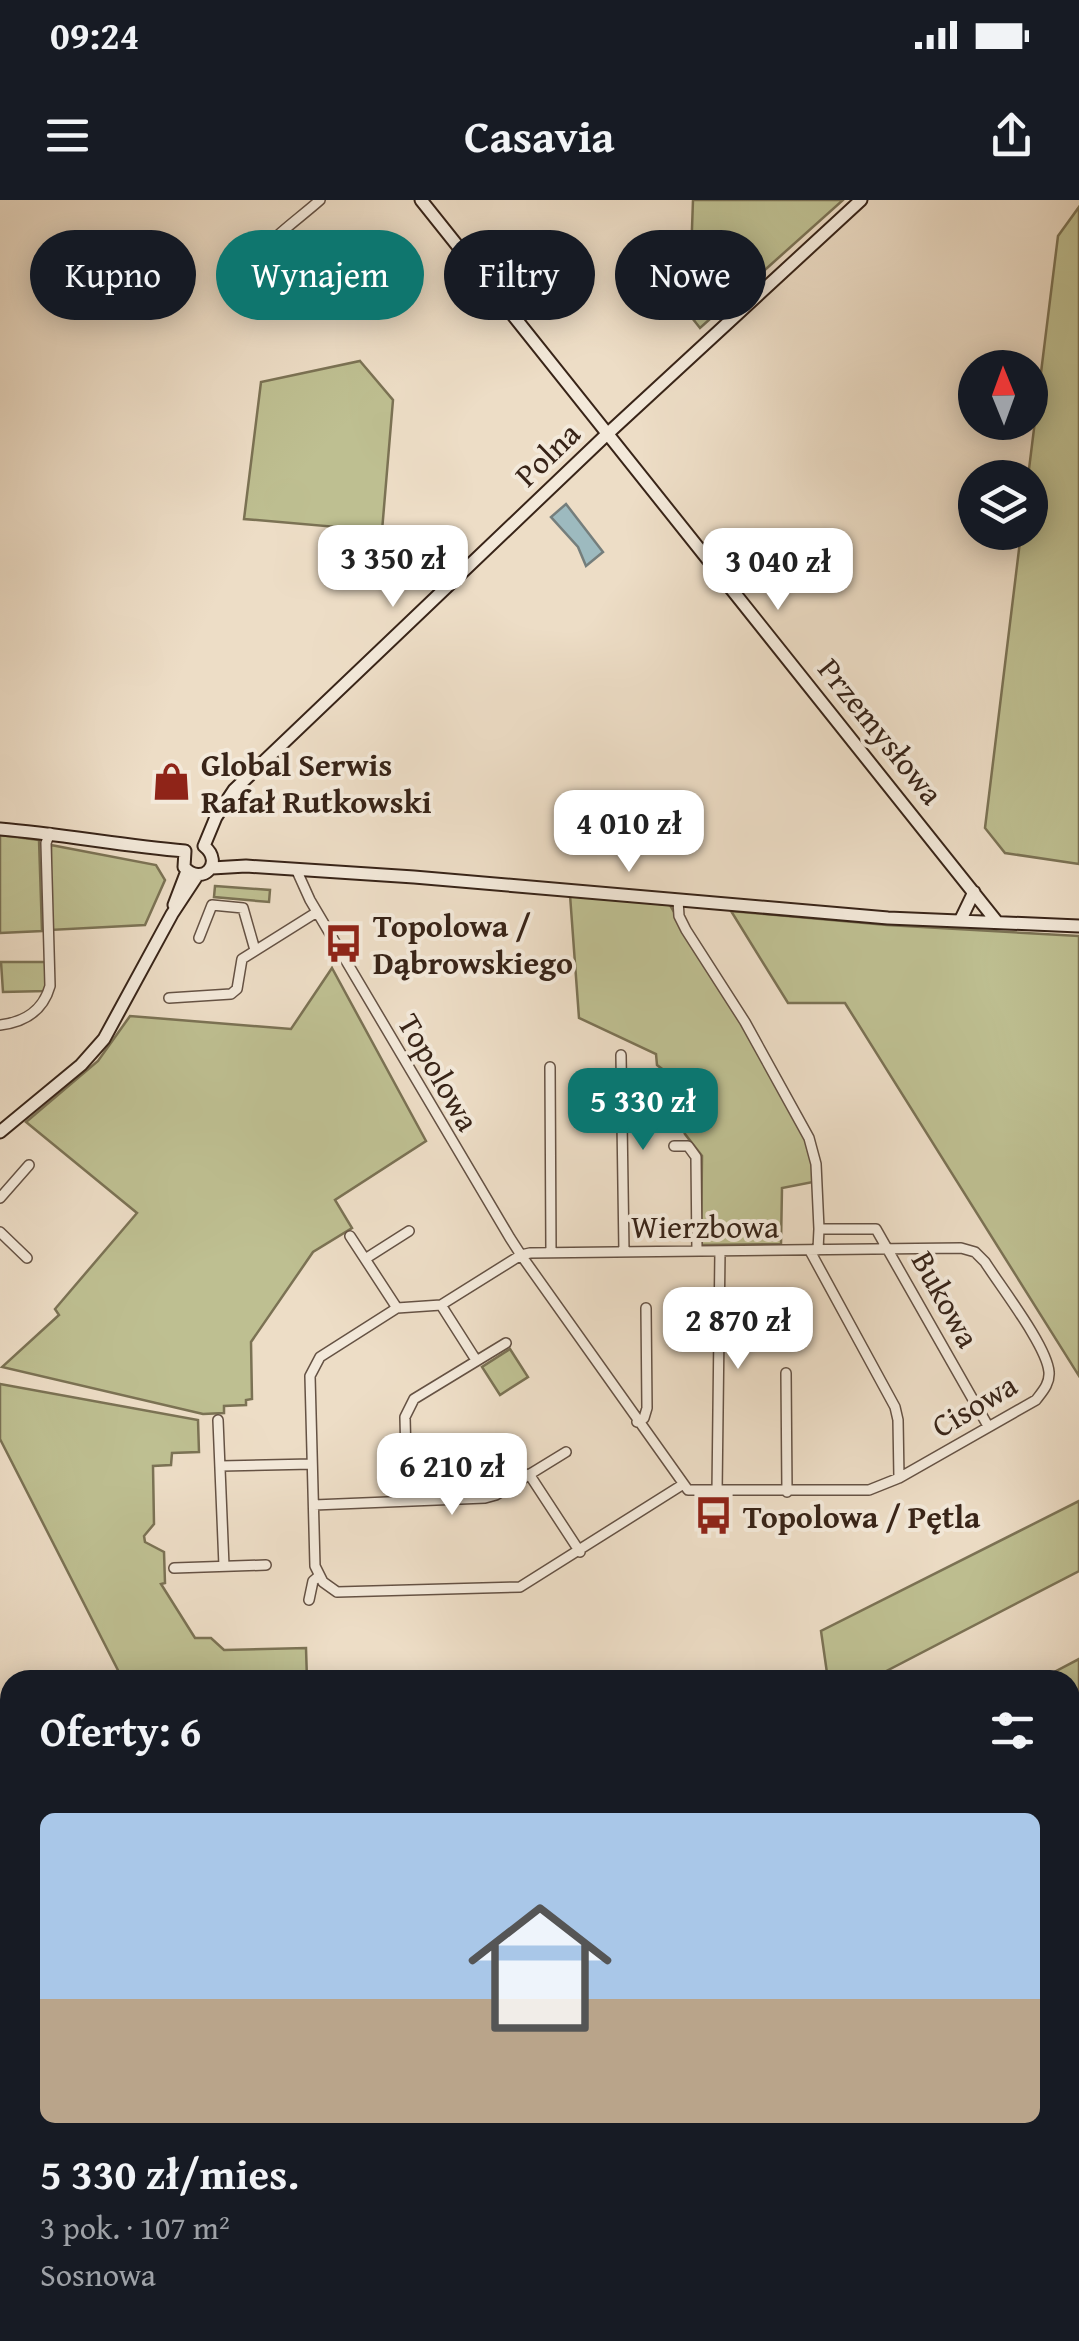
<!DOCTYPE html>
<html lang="pl">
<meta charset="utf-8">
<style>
body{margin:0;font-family:"Gentium Book Plus",serif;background:#242831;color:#f1f3f6;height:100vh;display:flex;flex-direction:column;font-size:38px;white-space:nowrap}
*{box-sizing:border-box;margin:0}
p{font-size:32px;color:#9ea1a6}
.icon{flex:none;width:55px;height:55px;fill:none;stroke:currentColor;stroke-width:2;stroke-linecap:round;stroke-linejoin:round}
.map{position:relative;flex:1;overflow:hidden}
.sheet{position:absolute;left:0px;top:1470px;width:1080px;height:672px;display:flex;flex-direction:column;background:#171b24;border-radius:30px 30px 0 0;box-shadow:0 5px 25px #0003}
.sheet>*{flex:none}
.top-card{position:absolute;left:30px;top:30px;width:1020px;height:90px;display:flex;gap:20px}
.needle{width:65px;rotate:359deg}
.tools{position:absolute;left:958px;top:150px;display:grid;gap:20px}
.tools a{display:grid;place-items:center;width:90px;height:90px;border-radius:50%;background:#171b24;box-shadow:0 5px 25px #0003;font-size:50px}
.price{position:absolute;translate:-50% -85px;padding:0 22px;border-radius:20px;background:#fff;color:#222;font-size:32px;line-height:65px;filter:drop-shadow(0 2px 5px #0008)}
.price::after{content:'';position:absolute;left:50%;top:60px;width:30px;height:22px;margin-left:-15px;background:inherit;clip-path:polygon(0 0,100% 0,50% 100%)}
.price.current{background:#0f766e;color:#fff}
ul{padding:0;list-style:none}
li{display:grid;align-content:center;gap:20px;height:530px;padding:0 40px}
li+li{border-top:2px solid #363941}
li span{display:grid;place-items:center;height:310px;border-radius:15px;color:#555}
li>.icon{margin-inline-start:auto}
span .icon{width:180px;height:180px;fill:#fffc;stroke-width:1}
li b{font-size:42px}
h2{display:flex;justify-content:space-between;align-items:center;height:120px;padding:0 40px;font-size:42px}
.chip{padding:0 35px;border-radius:45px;background:#171b24;box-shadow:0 5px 25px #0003;font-size:35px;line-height:90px}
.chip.current{background:#0f766e;color:#fff}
.status{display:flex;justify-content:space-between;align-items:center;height:70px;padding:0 50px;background:#171b24;direction:ltr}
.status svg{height:28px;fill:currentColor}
header{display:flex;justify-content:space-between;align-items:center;height:130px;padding:0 40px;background:#171b24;font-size:45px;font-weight:700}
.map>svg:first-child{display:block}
.green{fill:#bebf91;stroke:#7b7254;stroke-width:2.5}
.water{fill:#9dbabf;stroke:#757e7c;stroke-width:2.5}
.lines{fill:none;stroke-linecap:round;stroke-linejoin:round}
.street-casing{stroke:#655244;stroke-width:12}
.secondary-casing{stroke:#382418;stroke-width:15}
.street{stroke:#f3e9da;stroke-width:9}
.secondary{stroke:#f3e9da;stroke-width:11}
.labels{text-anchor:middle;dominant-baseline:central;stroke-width:8;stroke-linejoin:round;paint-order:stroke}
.street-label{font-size:32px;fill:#382418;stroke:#f3e9da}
.poi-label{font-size:32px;font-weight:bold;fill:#382418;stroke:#f3e9da;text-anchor:start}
</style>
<div class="status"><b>09:24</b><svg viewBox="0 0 49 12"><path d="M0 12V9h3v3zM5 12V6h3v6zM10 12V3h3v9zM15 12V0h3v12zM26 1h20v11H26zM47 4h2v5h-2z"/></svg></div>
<header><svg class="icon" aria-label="menu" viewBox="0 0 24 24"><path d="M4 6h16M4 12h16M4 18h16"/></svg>Casavia<svg class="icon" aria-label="share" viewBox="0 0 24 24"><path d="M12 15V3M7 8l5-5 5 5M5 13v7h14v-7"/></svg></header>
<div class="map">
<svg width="1079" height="2141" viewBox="0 0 1079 2141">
<rect width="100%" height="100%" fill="#edddc6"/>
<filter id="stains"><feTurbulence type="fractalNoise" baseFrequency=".002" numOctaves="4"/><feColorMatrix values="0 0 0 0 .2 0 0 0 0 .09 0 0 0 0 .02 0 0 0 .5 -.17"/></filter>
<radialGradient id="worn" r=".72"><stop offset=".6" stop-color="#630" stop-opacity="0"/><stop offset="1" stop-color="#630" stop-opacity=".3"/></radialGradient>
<path class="green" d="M693 0H843L700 128 689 114Z
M1079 7V664L1005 653 985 628 1021 333 1030 332 1028 277 1058 36Z
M360 161 393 200 382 331 244 319 261 182Z
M0 635 39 640 42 731 0 733Z
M51 645 156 665 165 680 145 725 50 730Z
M215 686 270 690 269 702 214 697Z
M570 695 670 705C705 765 744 825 778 887 794 917 814 946 813 982L782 988 781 1044 701 1045 702 956 685 934 671 899 670 875 657 865 656 854 579 818Z
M731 711 887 725 1079 736V1176L845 803H788Z
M1 762H45L46 791 3 792Z
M332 768 426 941 335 1000 352 1028 313 1052 251 1142 252 1199 246 1200V1205L224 1206V1213L203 1214 2 1167 59 1115 55 1109 137 1013 26 922 98 861 130 816 291 829Z
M510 1149 528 1177 500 1195 482 1167Z
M0 1184 198 1220 199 1252 172 1253 171 1265 153 1266 154 1324 144 1336 145 1342 164 1352 165 1383 161 1384 195 1438H211L224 1450 306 1448 307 1480H123L0 1239Z
M1079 1301V1371L869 1480H828L821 1431Z
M1079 1459V2141H435L427 2133 1070 2132V1480H1039Z
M102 2133H197L201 2141H106Z"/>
<path class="water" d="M566 304 603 352 586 366 578 347 551 317Z
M1070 1609 1079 1619V1701L1070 1708Z"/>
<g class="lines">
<defs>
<path id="street" d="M241 80C257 47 293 24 320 0
M296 669 310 700 510 1038 521 1055 688 1290H869L899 1278 1036 1200C1042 1192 1050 1184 1049 1172 1047 1146 1000 1086 985 1062L975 1052 961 1048 530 1053 521 1055 441 1105 397 1108 320 1157 310 1176 315 1366 323 1382 337 1392 520 1387 682 1285
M678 700 679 716 686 730 745 822 809 938 816 964 819 1029
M199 738 212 705 243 708 255 750
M169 798 231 794 237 789 242 759 317 712
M0 825C25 822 43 811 50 786L46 643 50 633
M621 855 624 1052
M550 867 551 1052
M674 946H688L696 957 697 1051
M0 998 29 965
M0 1032 27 1058
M350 1036 397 1108
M818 1050 819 1029H876L988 1226
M810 1051 895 1207 898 1220 899 1278
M365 1059 409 1031
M441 1105 476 1160
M786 1173 787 1292
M218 1220 224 1366
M637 1222 644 1218 647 1208 646 1108
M221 1266 312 1264
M529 1274 580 1352
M717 1292 720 1051
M407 1301 405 1217 414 1199 506 1143
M314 1305 485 1298 496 1295 566 1252
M174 1368 266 1365
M309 1400 313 1381 319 1376"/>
<path id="secondary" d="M421 0 997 722
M0 629C62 634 123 646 185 651
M204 646 216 617 234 590 604 237 861 0
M185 651 184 667C202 687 225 663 204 646
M212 668 246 666 414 677 888 718 1079 726
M174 705 187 671
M960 721 974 692
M0 932 81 865 104 839 172 714 197 676"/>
</defs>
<use href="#street" class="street-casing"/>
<use href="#secondary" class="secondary-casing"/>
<use href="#street" class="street"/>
<use href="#secondary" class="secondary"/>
</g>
<defs>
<symbol id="shop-bare" viewBox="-9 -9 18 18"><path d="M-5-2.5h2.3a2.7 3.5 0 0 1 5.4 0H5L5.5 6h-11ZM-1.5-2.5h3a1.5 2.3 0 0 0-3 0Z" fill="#8f2418" stroke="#f3e9da" stroke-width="2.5" paint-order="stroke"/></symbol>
<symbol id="bus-bare" viewBox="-9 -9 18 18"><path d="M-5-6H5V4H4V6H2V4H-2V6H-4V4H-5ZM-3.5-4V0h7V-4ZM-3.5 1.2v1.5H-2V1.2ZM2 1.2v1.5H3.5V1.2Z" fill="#8f2418" stroke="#f3e9da" stroke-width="2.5" paint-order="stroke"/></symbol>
</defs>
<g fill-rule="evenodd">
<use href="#shop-bare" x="144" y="554" width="55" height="55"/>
<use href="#bus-bare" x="316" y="716" width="55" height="55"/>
<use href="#bus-bare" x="686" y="1288" width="55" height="55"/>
</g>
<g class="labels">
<g class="street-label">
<text transform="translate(547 254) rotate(-44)">Polna</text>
<text transform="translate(881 531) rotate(51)">Przemysłowa</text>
<text transform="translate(439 872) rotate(60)">Topolowa</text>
<text x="705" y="1026">Wierzbowa</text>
<text transform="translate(946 1099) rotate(61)">Bukowa</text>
<text transform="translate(974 1205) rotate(-31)">Cisowa</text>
</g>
<g class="poi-label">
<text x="201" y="564">Global Serwis<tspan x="201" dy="37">Rafał Rutkowski</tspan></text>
<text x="373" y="725">Topolowa /<tspan x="373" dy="37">Dąbrowskiego</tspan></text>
<text x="743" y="1316">Topolowa / Pętla</text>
</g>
</g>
<rect width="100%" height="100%" filter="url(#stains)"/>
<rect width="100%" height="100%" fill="url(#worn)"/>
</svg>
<div class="tools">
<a><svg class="needle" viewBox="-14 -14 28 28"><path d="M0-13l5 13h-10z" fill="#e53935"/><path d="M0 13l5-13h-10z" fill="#9ea1a6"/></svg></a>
<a><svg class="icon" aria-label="layers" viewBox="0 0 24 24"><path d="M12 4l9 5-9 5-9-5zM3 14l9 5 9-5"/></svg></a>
</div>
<b class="price" style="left:393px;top:410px">3 350 zł</b>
<b class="price" style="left:778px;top:413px">3 040 zł</b>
<b class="price" style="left:629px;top:675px">4 010 zł</b>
<b class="price current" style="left:643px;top:953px">5 330 zł</b>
<b class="price" style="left:738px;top:1172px">2 870 zł</b>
<b class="price" style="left:452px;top:1318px">6 210 zł</b>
<div class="top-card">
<a class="chip">Kupno</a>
<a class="chip current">Wynajem</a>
<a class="chip">Filtry</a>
<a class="chip">Nowe</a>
</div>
<section class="sheet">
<h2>Oferty: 6<svg class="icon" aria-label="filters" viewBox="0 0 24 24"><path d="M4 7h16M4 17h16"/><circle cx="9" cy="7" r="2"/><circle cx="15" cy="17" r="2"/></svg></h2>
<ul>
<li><span style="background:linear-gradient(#a9c7e8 60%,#b9a48a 0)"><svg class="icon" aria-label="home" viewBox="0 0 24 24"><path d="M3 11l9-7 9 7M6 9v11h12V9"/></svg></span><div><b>5 330 zł/mies.</b><p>3 pok. · 107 m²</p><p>Sosnowa</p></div></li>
</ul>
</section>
</div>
